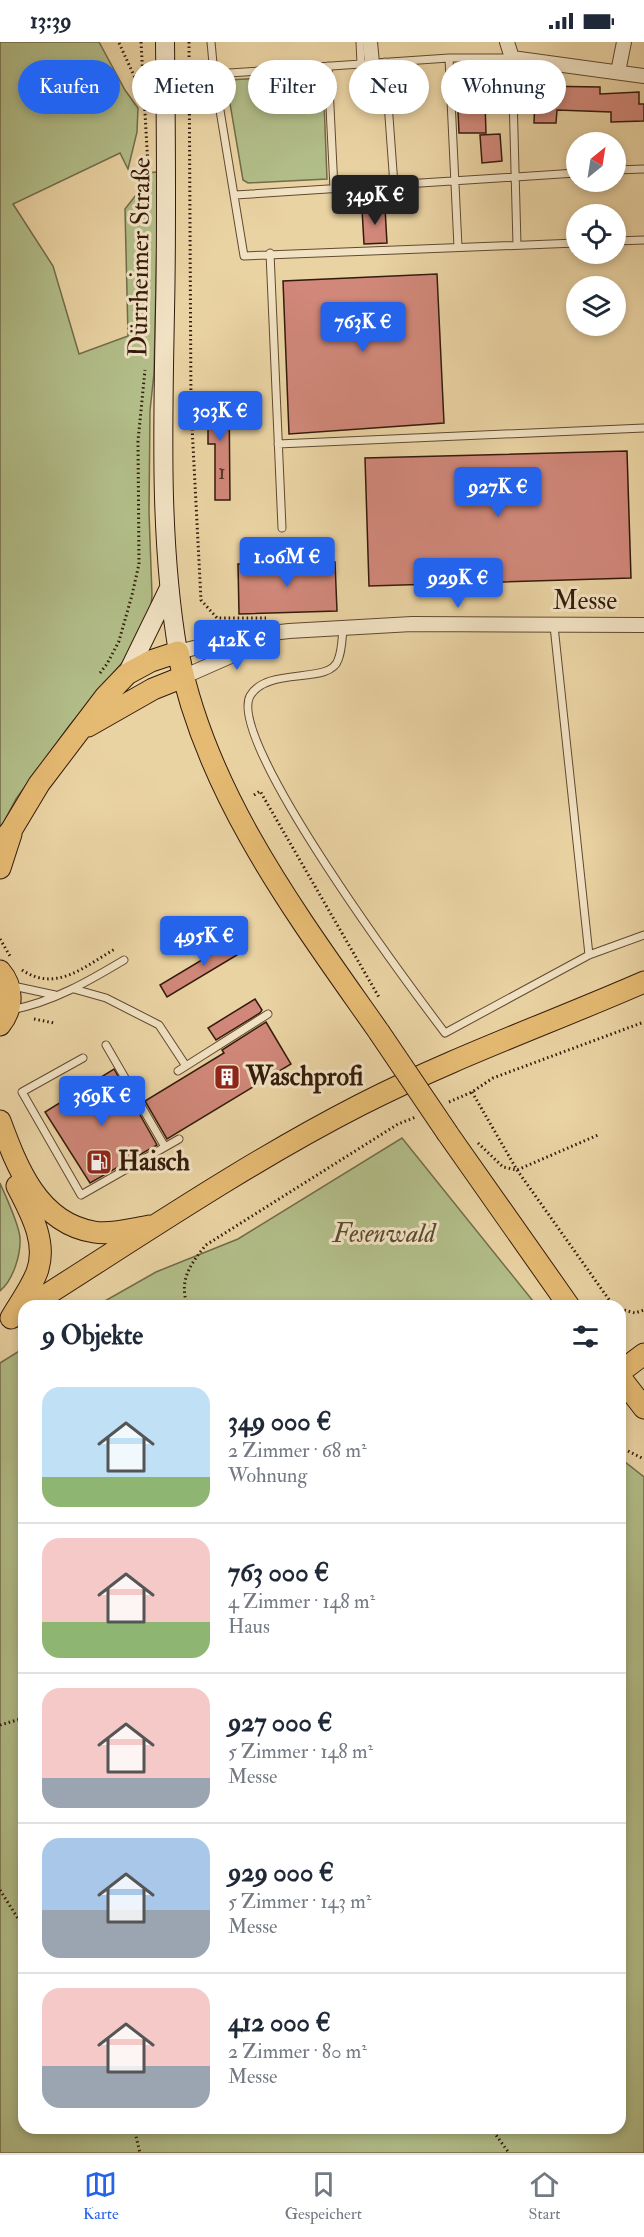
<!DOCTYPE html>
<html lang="de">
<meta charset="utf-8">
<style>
body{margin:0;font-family:"IM FELL Double Pica",serif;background:#f2f2f3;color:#1f2937;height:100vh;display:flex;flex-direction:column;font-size:22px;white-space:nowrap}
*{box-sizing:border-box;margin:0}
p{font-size:20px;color:#747a83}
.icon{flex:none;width:33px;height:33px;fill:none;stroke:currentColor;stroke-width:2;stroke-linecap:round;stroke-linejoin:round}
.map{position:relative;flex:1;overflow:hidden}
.panel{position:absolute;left:18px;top:1258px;width:608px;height:834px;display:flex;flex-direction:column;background:#fff;border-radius:18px;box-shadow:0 3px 9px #0003}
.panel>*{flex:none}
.hud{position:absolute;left:18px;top:18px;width:609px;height:54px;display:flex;gap:12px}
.needle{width:39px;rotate:30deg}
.buttons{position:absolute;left:566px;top:90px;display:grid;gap:12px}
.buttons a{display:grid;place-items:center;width:60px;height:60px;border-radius:50%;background:#fff;box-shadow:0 3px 9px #0003;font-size:30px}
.price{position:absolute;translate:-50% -51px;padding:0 14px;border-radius:6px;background:#2563eb;color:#fff;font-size:20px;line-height:39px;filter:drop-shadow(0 2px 3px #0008)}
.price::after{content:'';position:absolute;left:50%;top:36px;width:18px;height:14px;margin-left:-9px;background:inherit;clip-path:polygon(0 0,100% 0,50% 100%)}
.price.active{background:#222;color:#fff}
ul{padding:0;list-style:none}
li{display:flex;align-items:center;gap:18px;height:150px;padding:0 24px}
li+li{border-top:2px solid #e0e1e3}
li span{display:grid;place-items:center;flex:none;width:168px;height:120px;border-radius:18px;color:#555}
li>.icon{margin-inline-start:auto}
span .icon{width:72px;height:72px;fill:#fffc;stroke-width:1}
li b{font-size:26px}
h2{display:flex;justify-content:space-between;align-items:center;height:72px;padding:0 24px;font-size:26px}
.pill{padding:0 21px;border-radius:27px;background:#fff;box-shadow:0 3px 9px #0003;font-size:21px;line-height:54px}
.pill.active{background:#2563eb;color:#fff}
.status{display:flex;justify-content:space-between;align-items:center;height:42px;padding:0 30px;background:#fff;direction:ltr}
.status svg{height:16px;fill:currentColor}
.dock{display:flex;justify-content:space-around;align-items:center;height:84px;border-top:2px solid #e0e1e3;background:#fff;font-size:16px;color:#747a83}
.dock a{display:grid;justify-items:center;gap:3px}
.dock .active{color:#2563eb}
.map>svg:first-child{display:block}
.green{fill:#b2be89;stroke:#726c4a;stroke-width:1.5}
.building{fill:#d1887a;stroke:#331b0b;stroke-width:1.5}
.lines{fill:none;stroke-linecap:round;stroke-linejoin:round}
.lane-casing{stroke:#614931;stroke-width:9}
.street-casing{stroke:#614931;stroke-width:16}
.secondary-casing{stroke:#331b0b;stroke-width:20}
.primary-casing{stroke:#331b0b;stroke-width:23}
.path{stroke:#331b0b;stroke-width:3;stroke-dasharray:1.5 3;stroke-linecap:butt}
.lane{stroke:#f1e2c3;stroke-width:7}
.street{stroke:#f1e2c3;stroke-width:14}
.secondary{stroke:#f1e2c3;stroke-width:18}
.primary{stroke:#e5ba72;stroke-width:21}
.primary-bridge-casing{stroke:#331b0b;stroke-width:23;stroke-linecap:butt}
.primary-bridge{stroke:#e5ba72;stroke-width:21}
.labels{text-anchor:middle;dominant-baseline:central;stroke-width:6;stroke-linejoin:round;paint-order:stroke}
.number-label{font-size:22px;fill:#5a3627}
.street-label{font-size:26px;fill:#331b0b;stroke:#f1e2c3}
.poi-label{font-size:26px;font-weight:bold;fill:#331b0b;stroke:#f1e2c3;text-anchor:start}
.park-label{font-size:26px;font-style:italic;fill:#594c31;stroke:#f1e2c3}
</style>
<div class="status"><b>13:39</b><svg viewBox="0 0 49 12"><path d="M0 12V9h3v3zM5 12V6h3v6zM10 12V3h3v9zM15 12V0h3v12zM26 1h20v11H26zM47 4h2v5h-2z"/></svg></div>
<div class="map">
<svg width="644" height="2111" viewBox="0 0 644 2111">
<rect width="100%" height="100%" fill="#ead3a3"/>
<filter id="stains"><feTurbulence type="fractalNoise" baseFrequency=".00333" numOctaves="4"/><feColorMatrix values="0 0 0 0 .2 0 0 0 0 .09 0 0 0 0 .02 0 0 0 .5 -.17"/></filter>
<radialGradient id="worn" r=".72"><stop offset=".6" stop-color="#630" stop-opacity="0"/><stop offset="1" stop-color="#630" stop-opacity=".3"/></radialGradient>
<path class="green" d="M0 0H99L125 48 138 66 137 90 128 127 120 111 13 162 53 224 79 312 128 294 125 167 136 153 141 131 157 130 158 151 154 331 150 369 149 470 152 553 150 578 142 597 69 684 16 757 0 787Z
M323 33 327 137 248 141 243 138 227 44V38Z
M402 1096 537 1264H96L156 1230 238 1197Z
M0 1141C6 1155 19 1182 20 1196 21 1213 13 1238 0 1249Z
M24 1306V2086H620V1416L644 1435V2111H0V1321Z"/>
<path class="building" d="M484 29 486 91H459L458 69H463L461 30Z
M537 44 600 45V52L639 50V62H644V79L611 80V70L557 68 556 81H534L535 55H537Z
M500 92 502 119 482 121 480 93Z
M385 166 387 201 364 202 362 167Z
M437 232 444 381 289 392 283 239Z
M208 351 229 352 230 458H215V402H208Z
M627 409 631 536 369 544 365 416Z
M335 520 337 569 239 572 238 522Z
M240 895 247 907 167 955 160 943Z
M255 957 262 968 260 971 216 998 208 986Z
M266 980 291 1022 167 1097 145 1059 224 1011 222 1008Z
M114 1027 157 1103 90 1141 45 1070Z"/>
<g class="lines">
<defs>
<path id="lane" d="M211 0 214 32 244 214 576 201
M360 0 361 22
M449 16 458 205
M385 20 394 143
M328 24 334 147
M214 32 449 16H512L517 203
M615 128 644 127
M235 153 576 131
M615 199 644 198
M270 211 282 486
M278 402 644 386
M554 584 589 913
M343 587C342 596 342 609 338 618 330 643 267 624 250 654 226 699 411 946 445 991L589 913 644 893
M13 944 55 953
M74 947 106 956 159 983 186 1024 178 1029
M11 968C53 960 89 939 124 918
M106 1003 165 1105
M83 1016 22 1050 81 1153 179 1097
M186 1024 268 972"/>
<path id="street" d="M370 0 372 21
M507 0 512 16 644 34
M618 30 624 0
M178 610 238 595 289 589 412 582 644 583
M183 635 242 609 271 594"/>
<path id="secondary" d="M165 0C166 90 167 179 165 269 163 382 159 498 178 610
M127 632 169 546"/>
<path id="primary" d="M88 684 153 647 183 635
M0 803 12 787 39 742 105 655 127 632 151 619 178 610C206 753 297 873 379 990
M0 826 11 792
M0 929C14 945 13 967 0 983
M0 1079C17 1125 38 1181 94 1190 111 1193 132 1187 149 1184
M448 1092 569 1264
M29 1264C138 1195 245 1122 360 1063 452 1016 550 981 644 940
M11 1276C19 1262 31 1246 37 1230 48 1200 30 1170 17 1144
M620 1330 644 1312
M620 1335 644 1366"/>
</defs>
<use href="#lane" class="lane-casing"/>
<use href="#street" class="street-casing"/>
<use href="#secondary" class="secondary-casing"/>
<use href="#primary" class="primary-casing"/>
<path class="path" d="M141 0 148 124
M189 0 191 365 201 558 217 576H266
M119 1 137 40 142 43
M100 631 107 622 119 599 132 553 139 522 138 399 145 328
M254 753 260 749 380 957
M0 897 10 914
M22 928C56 951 85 924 115 907
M34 977 54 981
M472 1050 517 1128 610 1259 616 1264
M449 1060 472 1050 493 1036 644 980
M478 1101 503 1125 517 1128 598 1093
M188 1264C178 1240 190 1222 206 1203L398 1082 416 1075
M620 1267 635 1271 644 1268
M620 1405 644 1417
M0 1683 24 1676
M0 1848 24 1886
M134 2086 140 2111
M491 2086 509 2111"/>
<use href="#lane" class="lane"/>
<use href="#street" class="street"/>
<use href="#secondary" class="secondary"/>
<use href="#primary" class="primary"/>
<defs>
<path id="primary-bridge" d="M379 990 448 1092"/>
</defs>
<use href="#primary-bridge" class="primary-bridge-casing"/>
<use href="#primary-bridge" class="primary-bridge"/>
</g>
<defs>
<symbol id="building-square" viewBox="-11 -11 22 22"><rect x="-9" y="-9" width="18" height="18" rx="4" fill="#8f2418" stroke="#f1e2c3"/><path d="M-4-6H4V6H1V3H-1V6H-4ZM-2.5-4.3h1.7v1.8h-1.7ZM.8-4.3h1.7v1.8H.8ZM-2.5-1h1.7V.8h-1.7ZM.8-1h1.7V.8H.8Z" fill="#fff"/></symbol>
<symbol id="fuel-square" viewBox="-11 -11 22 22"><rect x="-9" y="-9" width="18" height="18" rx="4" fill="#8f2418" stroke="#f1e2c3"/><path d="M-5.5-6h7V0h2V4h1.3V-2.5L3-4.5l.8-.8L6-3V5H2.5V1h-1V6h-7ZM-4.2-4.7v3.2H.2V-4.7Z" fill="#fff"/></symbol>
</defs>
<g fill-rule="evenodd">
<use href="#building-square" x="212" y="1020" width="30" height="30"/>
<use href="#fuel-square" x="84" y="1105" width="30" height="30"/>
</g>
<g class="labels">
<g class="number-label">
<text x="222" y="430">1</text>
</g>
<g class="street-label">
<text transform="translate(140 215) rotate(-89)">Dürrheimer Straße</text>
<text x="585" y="559">Messe</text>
</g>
<g class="poi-label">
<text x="246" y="1035">Waschprofi</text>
<text x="118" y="1120">Haisch</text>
</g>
<g class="park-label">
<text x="384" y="1192">Fesenwald</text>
</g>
</g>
<rect width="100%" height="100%" filter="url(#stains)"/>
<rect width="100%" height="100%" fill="url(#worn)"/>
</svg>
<div class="buttons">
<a><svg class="needle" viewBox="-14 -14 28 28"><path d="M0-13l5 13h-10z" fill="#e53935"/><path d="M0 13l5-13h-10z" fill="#747a83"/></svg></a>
<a><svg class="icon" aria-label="locate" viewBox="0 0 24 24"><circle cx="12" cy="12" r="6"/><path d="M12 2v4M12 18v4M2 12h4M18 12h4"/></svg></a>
<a><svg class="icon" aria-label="layers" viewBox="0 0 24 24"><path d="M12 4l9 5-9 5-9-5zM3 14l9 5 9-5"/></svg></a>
</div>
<b class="price active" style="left:375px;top:184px">349K €</b>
<b class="price" style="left:363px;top:311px">763K €</b>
<b class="price" style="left:220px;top:400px">303K €</b>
<b class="price" style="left:498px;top:476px">927K €</b>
<b class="price" style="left:287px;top:546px">1.06M €</b>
<b class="price" style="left:458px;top:567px">929K €</b>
<b class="price" style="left:237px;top:629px">412K €</b>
<b class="price" style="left:204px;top:925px">495K €</b>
<b class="price" style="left:102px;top:1085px">369K €</b>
<div class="hud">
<a class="pill active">Kaufen</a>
<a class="pill">Mieten</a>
<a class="pill">Filter</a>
<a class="pill">Neu</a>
<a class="pill">Wohnung</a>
</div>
<section class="panel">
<h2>9 Objekte<svg class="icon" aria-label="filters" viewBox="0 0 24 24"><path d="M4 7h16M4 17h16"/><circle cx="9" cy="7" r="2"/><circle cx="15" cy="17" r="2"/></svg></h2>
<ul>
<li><span style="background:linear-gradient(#bfe0f5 75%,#8fb573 0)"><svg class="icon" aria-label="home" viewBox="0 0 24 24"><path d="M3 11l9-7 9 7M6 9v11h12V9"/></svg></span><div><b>349 000 €</b><p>2 Zimmer · 68 m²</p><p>Wohnung</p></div></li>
<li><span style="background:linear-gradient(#f6c9c9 70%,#8fb573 0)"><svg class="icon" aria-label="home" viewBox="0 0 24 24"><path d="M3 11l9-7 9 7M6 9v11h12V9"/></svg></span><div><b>763 000 €</b><p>4 Zimmer · 148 m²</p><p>Haus</p></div></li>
<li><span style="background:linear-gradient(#f6c9c9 75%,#9aa5b1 0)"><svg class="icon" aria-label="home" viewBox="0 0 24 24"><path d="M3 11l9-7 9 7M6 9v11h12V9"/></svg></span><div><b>927 000 €</b><p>5 Zimmer · 148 m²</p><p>Messe</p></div></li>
<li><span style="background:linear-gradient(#a9c7e8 60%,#9aa5b1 0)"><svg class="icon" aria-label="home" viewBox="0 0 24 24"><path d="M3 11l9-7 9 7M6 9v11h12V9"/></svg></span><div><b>929 000 €</b><p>5 Zimmer · 143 m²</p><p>Messe</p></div></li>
<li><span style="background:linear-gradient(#f6c9c9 65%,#9aa5b1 0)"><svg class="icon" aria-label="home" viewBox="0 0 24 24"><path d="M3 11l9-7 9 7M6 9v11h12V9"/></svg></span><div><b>412 000 €</b><p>2 Zimmer · 80 m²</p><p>Messe</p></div></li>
</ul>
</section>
</div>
<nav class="dock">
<a class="active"><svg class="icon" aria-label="map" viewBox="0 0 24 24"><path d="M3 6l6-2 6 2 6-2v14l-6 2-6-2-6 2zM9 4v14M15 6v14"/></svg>Karte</a>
<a><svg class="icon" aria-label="saved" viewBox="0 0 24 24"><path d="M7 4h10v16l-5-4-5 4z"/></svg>Gespeichert</a>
<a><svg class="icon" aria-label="home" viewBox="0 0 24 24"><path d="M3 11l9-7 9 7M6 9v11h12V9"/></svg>Start</a>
</nav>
